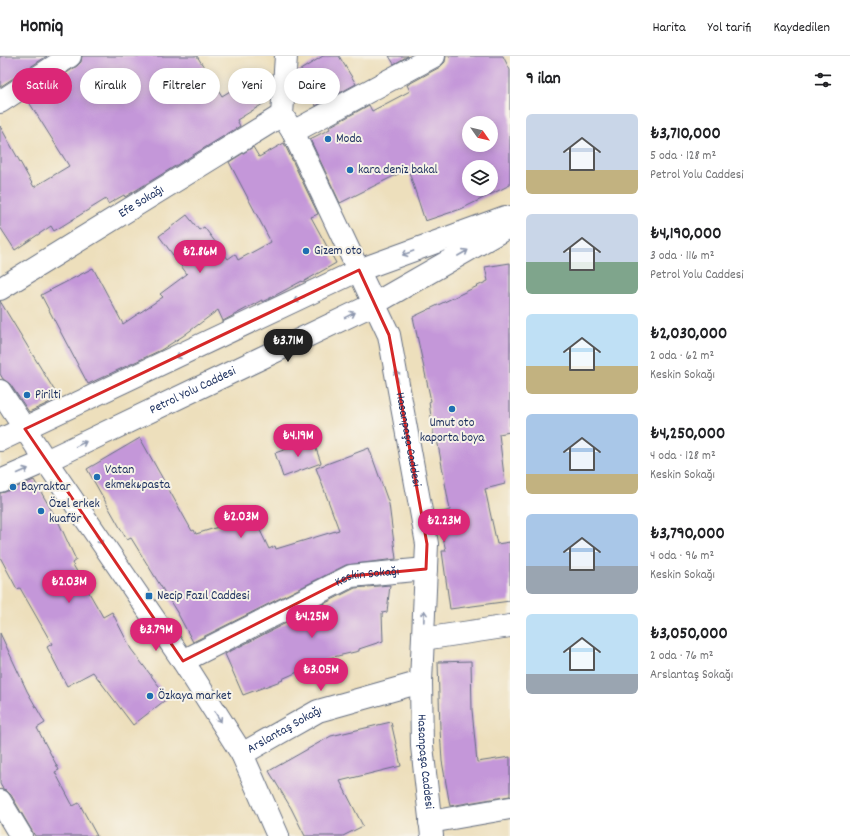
<!DOCTYPE html>
<html lang="tr">
<meta charset="utf-8">
<style>
body{margin:0;font-family:Dekko,sans-serif;background:#f6f6f6;color:#202124;height:100vh;display:flex;flex-direction:column;font-size:15px;white-space:nowrap}
*{box-sizing:border-box;margin:0}
p{font-size:13px;color:#757577}
.icon{flex:none;width:22px;height:22px;fill:none;stroke:currentColor;stroke-width:2;stroke-linecap:round;stroke-linejoin:round}
.map{position:relative;flex:1;overflow:hidden}
.panel{display:flex;flex-direction:column;background:#fff;width:340px}
.panel>*{flex:none}
.banner{position:absolute;left:12px;top:12px;width:380px;height:36px;display:flex;gap:8px}
.needle{width:26px;rotate:124deg}
.controls{position:absolute;left:462px;top:60px;display:grid;gap:8px}
.controls a{display:grid;place-items:center;width:36px;height:36px;border-radius:50%;background:#fff;box-shadow:0 2px 10px #0003;font-size:20px}
.price{position:absolute;translate:-50% -34px;padding:0 9px;border-radius:14px;background:#db2777;color:#fff;font-size:13px;line-height:26px;filter:drop-shadow(0 1px 2px #0008)}
.price::after{content:'';position:absolute;left:50%;top:24px;width:12px;height:9px;margin-left:-6px;background:inherit;clip-path:polygon(0 0,100% 0,50% 100%)}
.price.current{background:#222;color:#fff}
ul{padding:0;list-style:none}
li{display:flex;align-items:center;gap:12px;height:100px;padding:0 16px}
li span{display:grid;place-items:center;flex:none;width:112px;height:80px;border-radius:6px;color:#555}
li>.icon{margin-inline-start:auto}
span .icon{width:48px;height:48px;fill:#fffc;stroke-width:1}
li b{font-size:17px}
h2{display:flex;justify-content:space-between;align-items:center;height:48px;padding:0 16px;font-size:17px}
.chip{padding:0 14px;border-radius:18px;background:#fff;box-shadow:0 2px 10px #0003;font-size:14px;line-height:36px}
.chip.current{background:#db2777;color:#fff}
header{display:flex;align-items:center;gap:24px;box-sizing:border-box;height:56px;padding:0 20px;background:#fff;border-bottom:1px solid #e0e0e0}
header strong{font-size:19px}
nav{display:flex;gap:22px;margin-inline-start:auto;font-size:14px}
main{display:flex;flex:1;min-height:0}
.map>svg:first-child{display:block}
.building{fill:#c497d9;fill-rule:evenodd}
.lines{fill:none;stroke-linecap:round;stroke-linejoin:round}
.street-casing{stroke:#646d7f;stroke-width:24}
.secondary-casing{stroke:#646d7f;stroke-width:24}
.street{stroke:#fff;stroke-width:22}
.secondary{stroke:#fff;stroke-width:22}
.oneway{stroke:#8d97ae}
.marked{fill:none;stroke:#d62828;stroke-width:3;stroke-linejoin:round}
.poi-dot{fill:#1f6fb2;stroke:#f7f3e8;stroke-width:1.5}
.labels{text-anchor:middle;dominant-baseline:central;stroke-width:4;stroke-linejoin:round;paint-order:stroke}
.poi-label{font-size:13px;fill:#1b2f5e;stroke:#f7f3e8;text-anchor:start}
.street-label{font-size:13px;fill:#1b2f5e;stroke:#f7f3e8}
</style>
<header>
<strong>Homiq</strong>
<nav><a>Harita</a><a>Yol tarifi</a><a>Kaydedilen</a></nav>
</header>
<main>
<div class="map">
<svg width="510" height="780" viewBox="0 0 510 780">
<rect width="100%" height="100%" fill="#f7f3e8"/>
<filter id="ink" filterUnits="userSpaceOnUse"><feTurbulence type="fractalNoise" baseFrequency=".025" numOctaves="2"/><feDisplacementMap in="SourceGraphic" scale="8" xChannelSelector="R" yChannelSelector="G"/><feConvolveMatrix kernelMatrix="1 2 1 2 8 2 1 2 1" color-interpolation-filters="sRGB"/></filter>
<filter id="wash" filterUnits="userSpaceOnUse"><feTurbulence type="fractalNoise" baseFrequency=".012" numOctaves="4" result="noise"/><feDisplacementMap in="SourceGraphic" scale="16" xChannelSelector="R" yChannelSelector="G"/><feGaussianBlur stdDeviation="0.9" result="paint"/><feColorMatrix in="noise" values="0 0 0 0 0 0 0 0 0 0 0 0 0 0 0 0 0 1.4 0 .05"/><feComposite in="paint" operator="in"/></filter>
<g filter="url(#wash)">
<rect width="100%" height="100%" fill="#eddfbc"/>
<g id="blocks">
<path class="building" d="M0 0H47L0 31Z
M82 0H197L222 40 258 18 271 39V43L237 64 240 70 125 141 124 139 108 148 106 143 54 175 51 170 15 194 0 171V70L34 131 69 110 27 43 77 10 81 6Z
M323 0H339L356 28 316 50 297 19V16Z
M389 0H408L394 8Z
M446 0H503L510 14V129L461 153 425 165 408 113 340 147 310 83 330 73 329 71 369 49 372 55 410 35 407 29 440 11 445 6ZM469 67H491V89H469ZM469 111H491V133H469Z
M284 87 318 158 311 161 336 207 303 226 302 225 274 240 262 246V244L223 265 218 254 183 280 161 294 88 328 41 239 93 212 123 268 163 241 160 238 187 218 159 180 187 159 199 174 204 171 228 203 235 198 238 204 271 186 229 106 253 91 259 101Z
M510 207V376L499 378 505 428 485 433 497 488 510 486V545L450 553 442 495H446L437 457 450 454 437 383H434L429 346 431 345 413 261 488 225 485 211Z
M0 245 59 342 29 356 10 328 3 323 0 318Z
M140 382 192 475 194 474 196 478 253 460 269 493 275 490 276 493 339 474 316 412 369 392 389 448 396 503 346 509 193 586 178 558 131 482 127 484 87 413Z
M313 384 321 407 283 421 275 397Z
M34 424 59 467 76 504 72 507 103 561 112 556 131 593 168 642 133 669 93 616 67 630 47 591 52 588 20 532 17 533 0 501V437L5 436Z
M390 529 387 556 382 557 383 585 359 593V595L329 602 282 623 283 624 243 639 225 598 355 532Z
M0 577 27 635 45 667 37 672 59 714 55 716 73 750 79 747 97 780H35L11 739 6 734 3 733 0 728Z
M471 605 472 654 477 706 510 701V740L450 750 442 705 440 673 438 606Z
M391 666 401 710 340 725 363 770 343 780H305L291 752 269 715 331 680Z"/>
</g>
</g>
<g filter="url(#ink)">
<use href="#blocks" fill-opacity="0" stroke="#646d7f" stroke-width="1"/>
<g class="lines">
<defs>
<g id="street">
<path d="M0 46 70 0"/>
<path id="s1" d="M282 59 293 76 389 279 427 488 421 626 422 690 432 780"/>
<path d="M282 59 286 0"/>
<path d="M293 76 434 0"/>
<path id="s2" d="M0 233 282 59"/>
<path d="M0 335 46 405 183 605 242 698 278 780"/>
<path d="M423 583 510 570"/>
<path id="s3" d="M183 605 351 520 426 513"/>
<path id="s4" d="M242 698 318 655 421 626"/>
<path d="M0 745 21 780"/>
<path d="M430 766 510 752"/>
</g>
<g id="secondary">
<path d="M0 384 359 214 505 161"/>
<path id="s5" d="M0 425 46 405 374 248 510 170"/>
</g>
</defs>
<use href="#street" class="street-casing"/>
<use href="#secondary" class="secondary-casing"/>
<use href="#street" class="street"/>
<use href="#secondary" class="secondary"/>
</g>
<defs><path id="oneway-shaft" d="M-6 0H5M1.5-3L5.5 0L1.5 3" fill="none" stroke-width="1.6" stroke-linecap="round" stroke-linejoin="round"/></defs>
<g class="oneway">
<use href="#oneway-shaft" transform="translate(408 197) rotate(160)"/>
<use href="#oneway-shaft" transform="translate(463 197) rotate(-30)"/>
<use href="#oneway-shaft" transform="translate(299 243) rotate(155)"/>
<use href="#oneway-shaft" transform="translate(350 259) rotate(-26)"/>
<use href="#oneway-shaft" transform="translate(181 299) rotate(155)"/>
<use href="#oneway-shaft" transform="translate(397 320) rotate(-100)"/>
<use href="#oneway-shaft" transform="translate(81 388) rotate(-26)"/>
<use href="#oneway-shaft" transform="translate(23 415) rotate(-24)"/>
<use href="#oneway-shaft" transform="translate(99 483) rotate(56)"/>
<use href="#oneway-shaft" transform="translate(424 560) rotate(-88)"/>
<use href="#oneway-shaft" transform="translate(218 661) rotate(58)"/>
</g>
</g>
<path class="marked" d="M359 214 389 279 427 488 426 513 351 520 183 605 25 373Z"/>
<g class="poi-dot">
<circle cx="328" cy="83" r="4"/>
<circle cx="350" cy="114" r="4"/>
<circle cx="306" cy="195" r="4"/>
<circle cx="27" cy="339" r="4"/>
<circle cx="452" cy="353" r="4"/>
<circle cx="97" cy="421" r="4"/>
<circle cx="13" cy="431" r="4"/>
<circle cx="41" cy="455" r="4"/>
<rect x="145" y="536" width="8" height="8" rx="2"/>
<circle cx="150" cy="640" r="4"/>
</g>
<g class="labels">
<g class="poi-label">
<text x="336" y="83">Moda</text>
<text x="358" y="114">kara deniz bakal</text>
<text x="314" y="195">Gizem oto</text>
<text x="35" y="339">Pirilti</text>
<text x="452" y="367" text-anchor="middle">Umut oto<tspan x="452" dy="15">kaporta boya</tspan></text>
<text x="105" y="414">Vatan<tspan x="105" dy="15">ekmek&amp;pasta</tspan></text>
<text x="21" y="431">Bayraktar</text>
<text x="49" y="448">Özel erkek<tspan x="49" dy="15">kuaför</tspan></text>
<text x="157" y="540">Necip Fazıl Caddesi</text>
<text x="158" y="640">Özkaya market</text>
</g>
<g class="street-label">
<text stroke="none"><textPath href="#s2" startOffset="166">Efe Sokağı</textPath></text>
<text stroke="none"><textPath href="#s5" startOffset="213">Petrol Yolu Caddesi</textPath></text>
<text stroke="none"><textPath href="#s1" startOffset="351">Hasanpaşa Caddesi</textPath></text>
<text stroke="none"><textPath href="#s3" startOffset="204">Keskin Sokağı</textPath></text>
<text stroke="none"><textPath href="#s4" startOffset="49">Arslantaş Sokağı</textPath></text>
<text stroke="none"><textPath href="#s1" startOffset="675">Hasanpaşa Caddesi</textPath></text>
</g>
</g>
</svg>
<div class="controls">
<a><svg class="needle" viewBox="-14 -14 28 28"><path d="M0-13l5 13h-10z" fill="#e53935"/><path d="M0 13l5-13h-10z" fill="#757577"/></svg></a>
<a><svg class="icon" aria-label="layers" viewBox="0 0 24 24"><path d="M12 4l9 5-9 5-9-5zM3 14l9 5 9-5"/></svg></a>
</div>
<b class="price" style="left:200px;top:218px">₺2.86M</b>
<b class="price current" style="left:288px;top:307px">₺3.71M</b>
<b class="price" style="left:298px;top:402px">₺4.19M</b>
<b class="price" style="left:241px;top:483px">₺2.03M</b>
<b class="price" style="left:444px;top:487px">₺2.23M</b>
<b class="price" style="left:69px;top:548px">₺2.03M</b>
<b class="price" style="left:312px;top:583px">₺4.25M</b>
<b class="price" style="left:156px;top:596px">₺3.79M</b>
<b class="price" style="left:321px;top:636px">₺3.05M</b>
<div class="banner">
<a class="chip current">Satılık</a>
<a class="chip">Kiralık</a>
<a class="chip">Filtreler</a>
<a class="chip">Yeni</a>
<a class="chip">Daire</a>
</div>
</div>
<section class="panel">
<h2>9 ilan<svg class="icon" aria-label="filters" viewBox="0 0 24 24"><path d="M4 7h16M4 17h16"/><circle cx="9" cy="7" r="2"/><circle cx="15" cy="17" r="2"/></svg></h2>
<ul>
<li><span style="background:linear-gradient(#c9d6e8 70%,#c2b280 0)"><svg class="icon" aria-label="home" viewBox="0 0 24 24"><path d="M3 11l9-7 9 7M6 9v11h12V9"/></svg></span><div><b>₺3,710,000</b><p>5 oda · 128 m²</p><p>Petrol Yolu Caddesi</p></div></li>
<li><span style="background:linear-gradient(#c9d6e8 60%,#7fa58c 0)"><svg class="icon" aria-label="home" viewBox="0 0 24 24"><path d="M3 11l9-7 9 7M6 9v11h12V9"/></svg></span><div><b>₺4,190,000</b><p>3 oda · 116 m²</p><p>Petrol Yolu Caddesi</p></div></li>
<li><span style="background:linear-gradient(#bfe0f5 65%,#c2b280 0)"><svg class="icon" aria-label="home" viewBox="0 0 24 24"><path d="M3 11l9-7 9 7M6 9v11h12V9"/></svg></span><div><b>₺2,030,000</b><p>2 oda · 62 m²</p><p>Keskin Sokağı</p></div></li>
<li><span style="background:linear-gradient(#a9c7e8 75%,#c2b280 0)"><svg class="icon" aria-label="home" viewBox="0 0 24 24"><path d="M3 11l9-7 9 7M6 9v11h12V9"/></svg></span><div><b>₺4,250,000</b><p>4 oda · 128 m²</p><p>Keskin Sokağı</p></div></li>
<li><span style="background:linear-gradient(#a9c7e8 65%,#9aa5b1 0)"><svg class="icon" aria-label="home" viewBox="0 0 24 24"><path d="M3 11l9-7 9 7M6 9v11h12V9"/></svg></span><div><b>₺3,790,000</b><p>4 oda · 96 m²</p><p>Keskin Sokağı</p></div></li>
<li><span style="background:linear-gradient(#bfe0f5 75%,#9aa5b1 0)"><svg class="icon" aria-label="home" viewBox="0 0 24 24"><path d="M3 11l9-7 9 7M6 9v11h12V9"/></svg></span><div><b>₺3,050,000</b><p>2 oda · 76 m²</p><p>Arslantaş Sokağı</p></div></li>
</ul>
</section>
</main>
